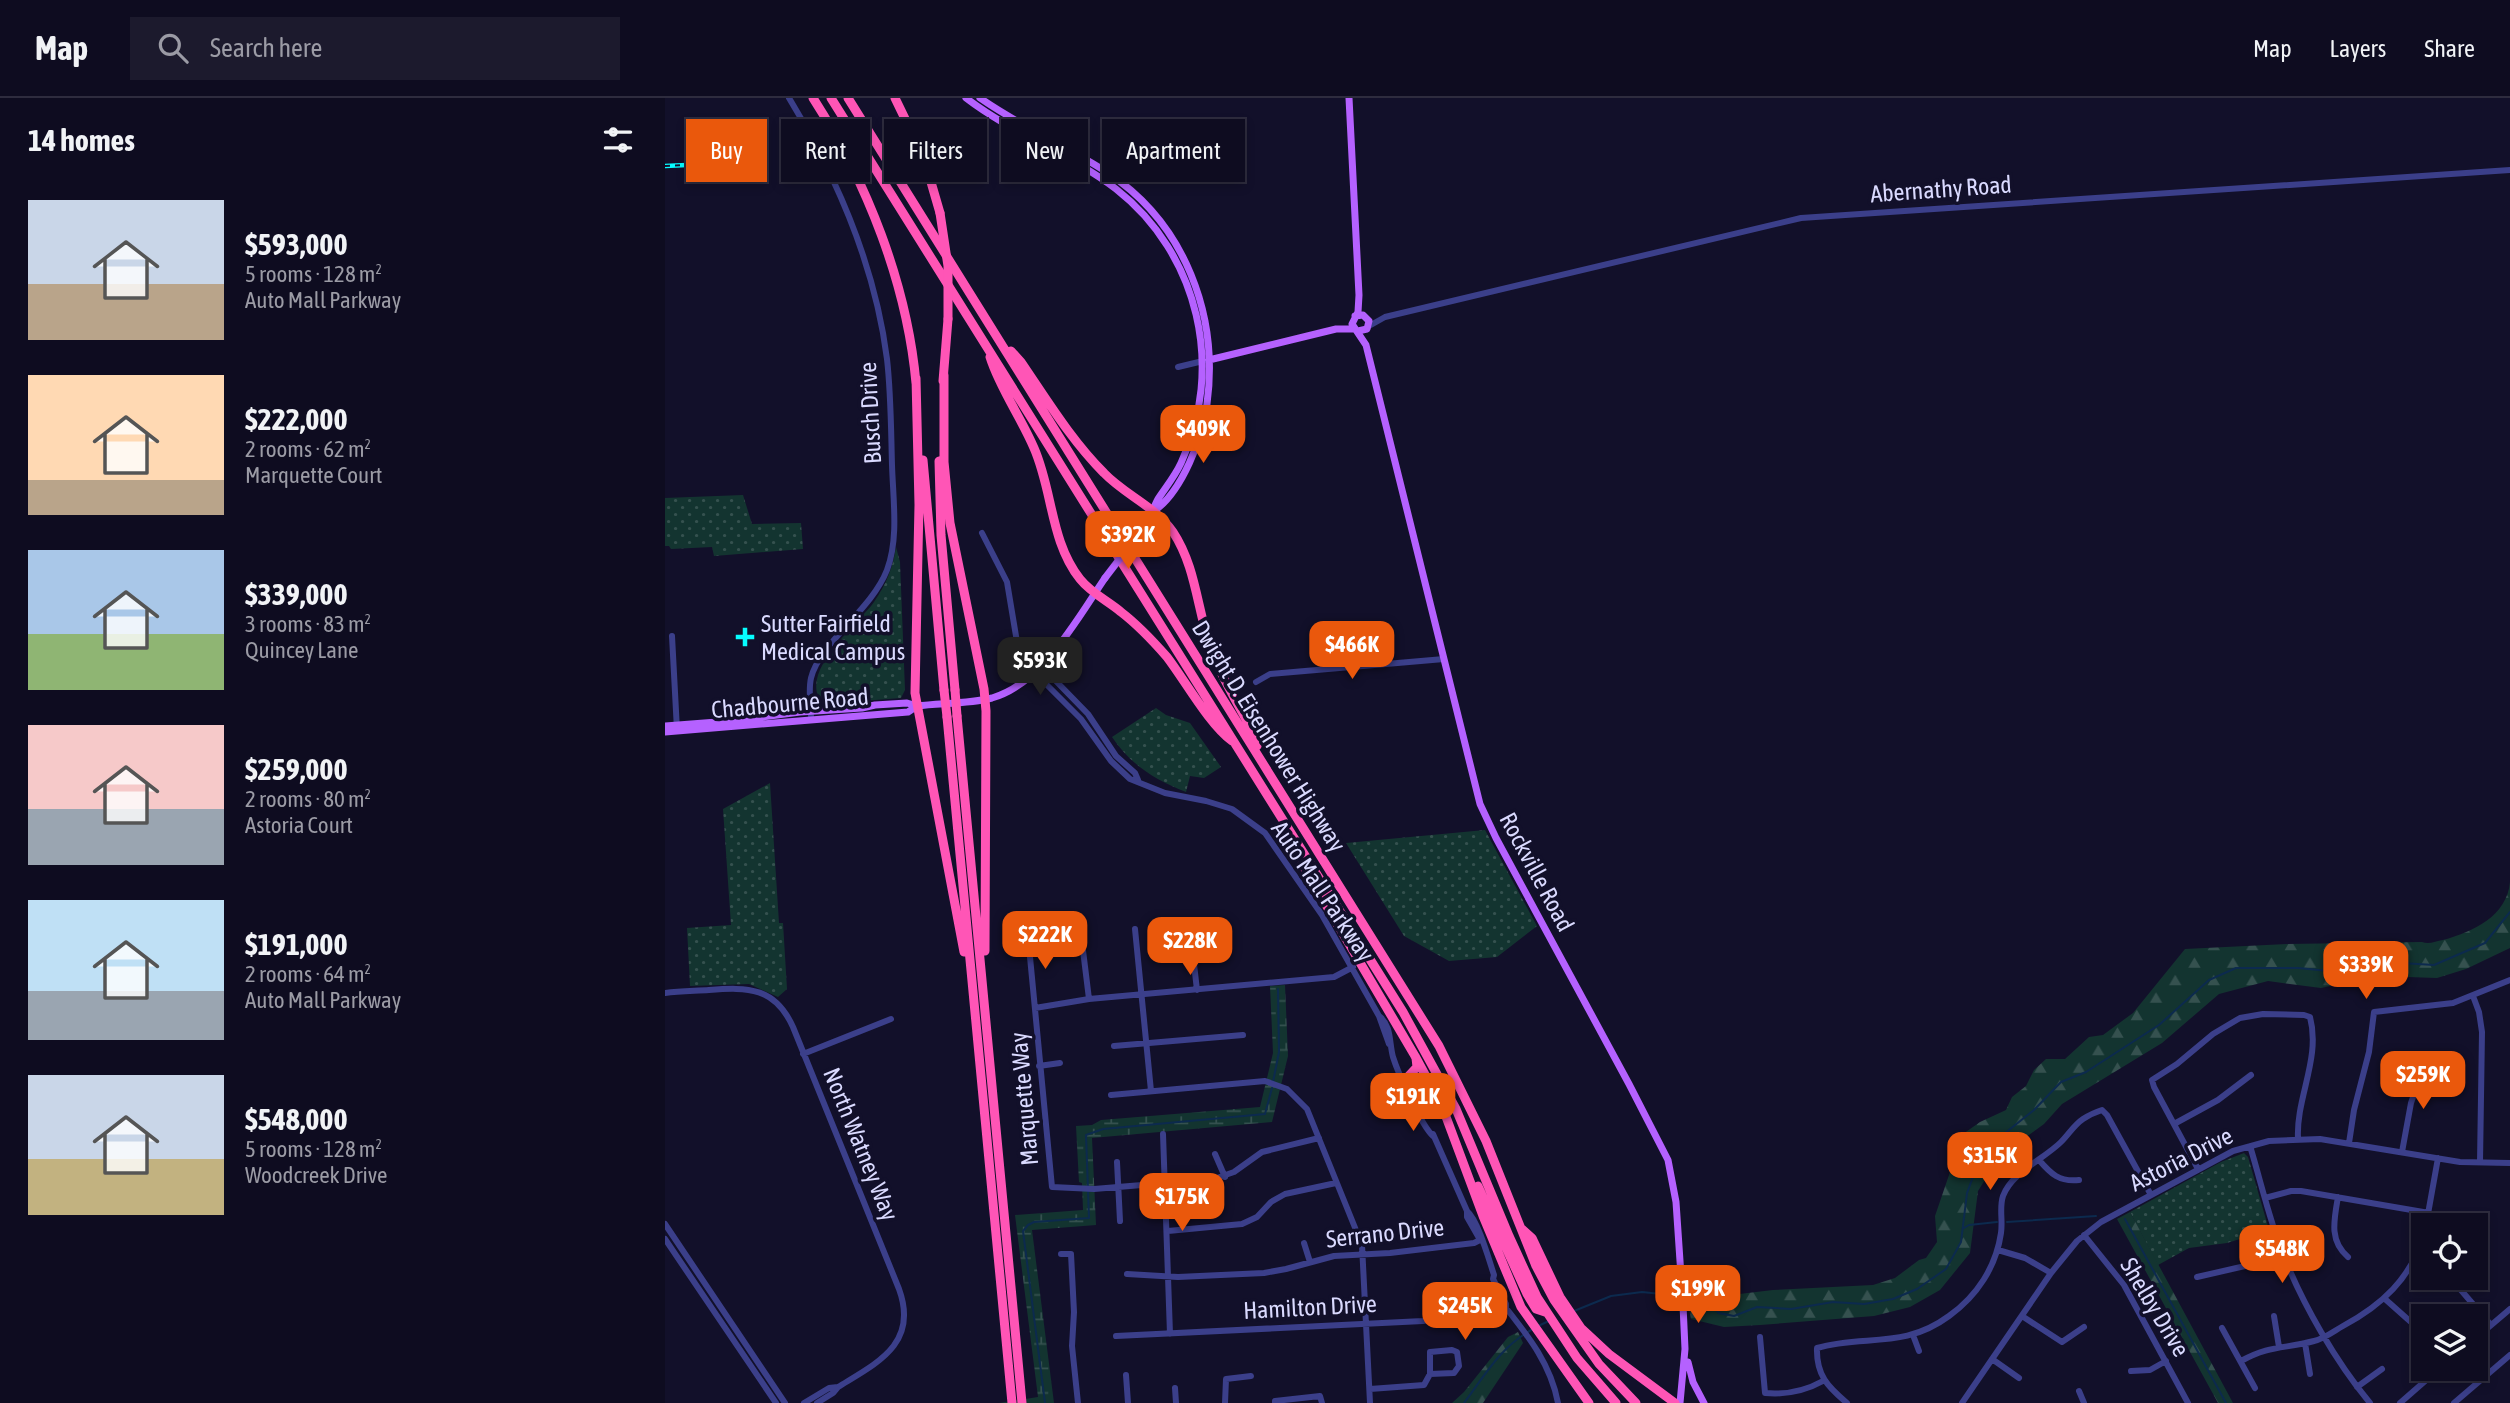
<!DOCTYPE html>
<meta charset="utf-8">
<style>
body{margin:0;font-family:"Asap Condensed",sans-serif;background:#1c1a2d;color:#f1f3f6;height:100vh;display:flex;flex-direction:column;font-size:26px;white-space:nowrap}
*{box-sizing:border-box;margin:0}
p{font-size:23px;color:#9b9ba5}
.icon{flex:none;width:38px;height:38px;fill:none;stroke:currentColor;stroke-width:2;stroke-linecap:round;stroke-linejoin:round}
.map{position:relative;flex:1;overflow:hidden}
.panel{display:flex;flex-direction:column;background:#0e0c20;width:665px}
.panel>*{flex:none}
.hud{position:absolute;left:21px;top:21px;width:665px;height:63px;display:flex;gap:14px}
.controls{position:absolute;left:1746px;top:1115px;display:grid;gap:14px}
.controls a{display:grid;place-items:center;width:77px;height:77px;border-radius:0px;background:#0e0c20;box-shadow:0 4px 10px #0003,0 0 0 2px #2e2c3e;font-size:35px}
.price{position:absolute;translate:-50% -60px;padding:0 16px;border-radius:14px;background:#ea580c;color:#fff;font-size:23px;line-height:46px;filter:drop-shadow(0 2px 4px #0008)}
.price::after{content:'';position:absolute;left:50%;top:42px;width:21px;height:16px;margin-left:-10px;background:inherit;clip-path:polygon(0 0,100% 0,50% 100%)}
.price.on{background:#222;color:#fff}
ul{padding:0;list-style:none}
li{display:flex;align-items:center;gap:21px;height:175px;padding:0 28px}
li span{display:grid;place-items:center;flex:none;width:196px;height:140px;border-radius:0px;color:#555}
li>.icon{margin-inline-start:auto}
span .icon{width:84px;height:84px;fill:#fffc;stroke-width:1}
li b{font-size:30px}
h2{display:flex;justify-content:space-between;align-items:center;height:84px;padding:0 28px;font-size:30px}
.tag{padding:0 24px;border-radius:0px;background:#0e0c20;box-shadow:0 4px 10px #0003,0 0 0 2px #2e2c3e;font-size:24px;line-height:63px}
.tag.on{background:#ea580c;color:#fff}
header{display:flex;align-items:center;gap:42px;box-sizing:border-box;height:98px;padding:0 35px;background:#0e0c20;border-bottom:2px solid #2e2c3e}
header strong{font-size:33px}
nav{display:flex;gap:38px;margin-inline-start:auto;font-size:24px}
.search{width:490px;height:63px;background:#1c1a2d;display:flex;align-items:center;gap:18px;box-sizing:border-box;padding:0 24px;border-radius:0px;color:#9b9ba5;font-size:26px}
main{display:flex;flex:1;min-height:0}
.map>svg:first-child{display:block}
.grass{fill:url(#grass-dots)}
.forest{fill:url(#forest-firs)}
.wetland{fill:url(#wetland-marsh)}
.lines{fill:none;stroke-linecap:round;stroke-linejoin:round}
.stream{stroke:#0c2a4e;stroke-width:2}
.minor{stroke:#3b3f8a;stroke-width:6}
.major{stroke:#b561ff;stroke-width:7}
.highway{stroke:#ff55b6;stroke-width:9}
.rail-casing{stroke:#06fdff;stroke-width:4.5}
.rail{stroke:#12102a;stroke-width:2;stroke-dasharray:5;stroke-linecap:butt}
.major-bridge{stroke:#b561ff;stroke-width:7}
.highway-bridge{stroke:#ff55b6;stroke-width:9}
.poi-dot{fill:#06fdff;stroke:#12102a;stroke-width:2.5}
.labels{text-anchor:middle;dominant-baseline:central;stroke-width:7;stroke-linejoin:round;paint-order:stroke}
.street-label{font-size:24px;fill:#dadaff;stroke:#12102a}
.poi-label{font-size:24px;fill:#dadaff;stroke:#12102a;text-anchor:start}
</style>
<header>
<strong>Map</strong>
<div class="search"><svg class="icon" aria-label="search" viewBox="0 0 24 24"><circle cx="10" cy="10" r="6"/><path d="M15 15l6 6"/></svg>Search here</div>
<nav><a>Map</a><a>Layers</a><a>Share</a></nav>
</header>
<main>
<section class="panel">
<h2>14 homes<svg class="icon" aria-label="filters" viewBox="0 0 24 24"><path d="M4 7h16M4 17h16"/><circle cx="9" cy="7" r="2"/><circle cx="15" cy="17" r="2"/></svg></h2>
<ul>
<li><span style="background:linear-gradient(#c9d6e8 60%,#b9a48a 0)"><svg class="icon" aria-label="home" viewBox="0 0 24 24"><path d="M3 11l9-7 9 7M6 9v11h12V9"/></svg></span><div><b>$593,000</b><p>5 rooms · 128 m²</p><p>Auto Mall Parkway</p></div></li>
<li><span style="background:linear-gradient(#ffd9b3 75%,#b9a48a 0)"><svg class="icon" aria-label="home" viewBox="0 0 24 24"><path d="M3 11l9-7 9 7M6 9v11h12V9"/></svg></span><div><b>$222,000</b><p>2 rooms · 62 m²</p><p>Marquette Court</p></div></li>
<li><span style="background:linear-gradient(#a9c7e8 60%,#8fb573 0)"><svg class="icon" aria-label="home" viewBox="0 0 24 24"><path d="M3 11l9-7 9 7M6 9v11h12V9"/></svg></span><div><b>$339,000</b><p>3 rooms · 83 m²</p><p>Quincey Lane</p></div></li>
<li><span style="background:linear-gradient(#f6c9c9 60%,#9aa5b1 0)"><svg class="icon" aria-label="home" viewBox="0 0 24 24"><path d="M3 11l9-7 9 7M6 9v11h12V9"/></svg></span><div><b>$259,000</b><p>2 rooms · 80 m²</p><p>Astoria Court</p></div></li>
<li><span style="background:linear-gradient(#bfe0f5 65%,#9aa5b1 0)"><svg class="icon" aria-label="home" viewBox="0 0 24 24"><path d="M3 11l9-7 9 7M6 9v11h12V9"/></svg></span><div><b>$191,000</b><p>2 rooms · 64 m²</p><p>Auto Mall Parkway</p></div></li>
<li><span style="background:linear-gradient(#c9d6e8 60%,#c2b280 0)"><svg class="icon" aria-label="home" viewBox="0 0 24 24"><path d="M3 11l9-7 9 7M6 9v11h12V9"/></svg></span><div><b>$548,000</b><p>5 rooms · 128 m²</p><p>Woodcreek Drive</p></div></li>
</ul>
</section>
<div class="map">
<svg width="1845" height="1305" viewBox="0 0 1845 1305">
<defs>
<pattern id="grass-dots" width="8" height="8" patternUnits="userSpaceOnUse" patternTransform="scale(1.75)"><rect width="8" height="8" fill="#133430"/><path d="M2 2h.1M6 6h.1" fill="none" stroke="#35514f" stroke-width="1.8" stroke-linecap="round"/></pattern>
<pattern id="forest-firs" width="22" height="20" patternUnits="userSpaceOnUse" patternTransform="scale(1.75)"><rect width="22" height="20" fill="#133430"/><path d="M5 1l3.5 6h-7zM16 11l3.5 6h-7z" fill="#35514f"/></pattern>
<pattern id="wetland-marsh" width="20" height="14" patternUnits="userSpaceOnUse" patternTransform="scale(1.75)"><rect width="20" height="14" fill="#133430"/><path d="M1 5h8M5 5V1M11 12h8M15 12V8" fill="none" stroke="#35514f"/></pattern>
</defs>
<rect width="100%" height="100%" fill="#12102a"/>
<path class="grass" d="M78 397 87 426 136 425 138 451 49 458 47 449 6 451 4 448H0V400Z
M231 449 235 464 240 592 236 600 158 606C131 575 192 528 209 504 221 487 228 469 231 449Z
M491 610 501 617 525 625 556 669 539 680 525 678 521 694C490 682 466 667 447 639Z
M105 685 114 825H118L122 891 113 899 84 886 25 888 22 830 66 827 58 711Z
M820 732 872 828 832 859 784 863 739 838 681 745Z
M1579 1055 1583 1059 1604 1132 1562 1145 1524 1150 1493 1167 1465 1114 1556 1064Z"/>
<path class="forest" d="M1845 784V850L1801 871 1772 880 1713 878 1656 890 1603 883 1554 896 1497 945 1397 1006 1379 1026 1334 1059 1313 1093 1305 1155 1275 1192 1245 1209 1209 1218 1095 1227 1059 1229 1026 1221 1019 1187 1066 1197 1108 1192 1208 1187 1230 1180 1254 1162 1261 1160 1272 1144 1270 1118 1298 1036 1315 1024 1341 1012 1347 999 1361 988 1369 972 1381 961H1400L1424 939 1438 937 1468 915 1520 851 1622 846 1757 844C1764 847 1771 843 1778 842 1808 834 1842 818 1845 784Z
M1465 1114 1568 1305H1553L1452 1121Z
M853 1234 858 1245 818 1305H787L799 1294 843 1239Z"/>
<path class="wetland" d="M620 887 623 958 607 1024 427 1040 431 1127 367 1132 389 1305H334L373 1299 350 1117 418 1112 417 1085 414 1084 411 1028 427 1027 436 1022 595 1009 608 955 605 888Z"/>
<g class="lines">
<path class="stream" d="M608 984 614 954 613 891
M1460 1121 1561 1305
M1342 1124 1431 1118
M1299 1130 1304 1127 1332 1124
M1021 1199 1042 1204 1054 1215 1069 1218 1092 1209 1126 1211 1168 1204 1199 1206 1228 1201 1252 1191 1281 1171 1296 1144 1302 1095 1312 1068 1325 1047 1369 1012 1396 984 1421 974 1494 927 1544 882 1571 870H1633L1664 873 1693 869 1704 863 1769 867 1820 845 1845 814
M909 1213 946 1198 977 1194 1015 1198
M873 1228 884 1223
M380 1305 358 1133 363 1127 369 1124 424 1120 421 1037 438 1031 600 1016 607 990
M799 1305C821 1276 835 1249 868 1231"/>
<path class="minor" d="M124 0C173 81 210 167 222 261 226 296 226 332 227 367 228 401 234 440 222 472 206 513 155 544 146 580 143 593 146 608 146 622
M704 228 720 219 1136 120 1845 72
M513 269 538 263
M317 435 342 484 353 550 380 585 416 621 446 663 465 681 500 695 541 703 567 711 600 735 657 817 714 918C727 928 724 945 728 959 733 975 756 1027 768 1038
M7 538 12 632
M353 544 423 616 451 658 470 675 473 682
M591 584 605 576 779 561
M524 823 532 892
M470 831 486 993
M416 836 424 901
M363 838 387 1089 429 1091 549 1081 569 1074 597 1054 654 1040
M0 895C15 893 30 893 44 892 83 889 110 889 128 929L234 1191C254 1246 212 1265 173 1289L168 1295 152 1305
M1808 898 1814 914 1817 934 1815 1064
M370 910 424 901 669 879 688 869
M714 918 724 946
M449 948 578 937
M138 956 226 921
M374 968 395 965
M446 997 600 983 622 991 642 1011 697 1147 705 1305
M1509 1026 1553 1002 1586 977
M498 1036 505 1236
M768 1036 802 1113V1119L814 1140
M1684 1045 1689 1012 1704 954 1709 914 1788 905 1845 882
M1585 1048C1596 1084 1604 1121 1618 1156 1638 1207 1671 1264 1705 1305
M1737 1054 1746 1005 1759 967
M550 1056 560 1079
M1374 1062C1386 1076 1394 1084 1414 1082
M452 1064 455 1123
M1533 1071 1489 989 1487 982 1512 966 1548 936 1575 920 1598 916 1639 917 1645 919C1656 960 1631 1000 1633 1040
M1673 1099C1669 1122 1664 1143 1683 1159
M1600 1100 1626 1093H1636L1799 1121H1811
M802 1113C813 1122 824 1162 829 1177L828 1181 841 1206V1210C864 1239 886 1267 893 1305
M0 1126 120 1305
M1761 1127 1773 1060
M503 1133 577 1126 592 1119 606 1104 620 1096 671 1085
M1419 1137 1459 1187 1523 1305
M0 1141 111 1305
M639 1145 645 1164
M1333 1152 1360 1160 1386 1175
M396 1156H406L409 1214 407 1248 413 1305
M462 1176 513 1179 599 1175 621 1171 669 1158 725 1155 809 1145 815 1142
M1532 1179 1602 1163 1618 1157
M1781 1180 1795 1191 1826 1227
M1795 1191 1808 1180
M1720 1201 1747 1225 1757 1230
M1357 1218 1397 1244 1419 1229
M1609 1218 1614 1249
M1557 1230 1590 1290
M1248 1237 1254 1253
M451 1238 758 1223 786 1217 834 1190
M1095 1239 1100 1295C1122 1297 1140 1293 1158 1283
M1811 1240 1845 1211
M1640 1245 1645 1276
M1327 1261 1354 1280
M1576 1263C1605 1247 1619 1251 1649 1243 1659 1241 1669 1233 1678 1228 1717 1207 1745 1181 1759 1138
M1466 1273 1485 1272 1501 1263
M461 1277 463 1305
M1692 1289 1717 1271
M510 1290 511 1305
M705 1291 759 1287 765 1276 789 1275 794 1268 792 1254 787 1252 765 1254V1276
M1414 1293 1419 1305
M139 1305 164 1290 173 1289
M560 1305 561 1281 586 1278
M610 1305V1303L655 1298 657 1305
M1182 1305C1163 1289 1151 1277 1152 1250 1199 1236 1238 1252 1284 1218 1312 1198 1331 1169 1336 1135 1338 1122 1334 1110 1338 1098 1347 1074 1379 1061 1396 1044 1404 1036 1409 1027 1418 1021 1424 1017 1431 1014 1437 1012L1442 1017 1486 1097
M1297 1305 1386 1175 1412 1143 1436 1124 1568 1053 1604 1043 1655 1041 1795 1064 1845 1065
M1735 1305 1775 1270
M1789 1305 1845 1257"/>
<path class="major" d="M301 0C348 36 405 56 451 91 534 156 560 270 516 365 510 378 501 389 493 401 488 410 486 420 479 429
M315 0C356 29 402 48 443 75 520 126 554 217 542 306 538 339 517 394 489 413
M684 0 694 197 693 214 687 226 701 247 815 706 831 740 964 986 1003 1062 1011 1104 1018 1207 1020 1251 1015 1305
M690 218 698 217 704 223 702 231 693 233
M544 262 671 231H690
M0 628 65 623 135 614 197 610 210 607 242 605 252 608C276 605 303 606 327 600 377 586 412 521 440 480
M0 634 243 614 252 608
M1023 1264 1028 1284 1039 1305"/>
<path class="highway" d="M148 0C202 84 242 186 251 285
M166 0 738 914 791 1011 844 1138 872 1199 912 1260 951 1305
M183 0 774 948 821 1043 871 1168 889 1202 934 1266 971 1305
M230 0 259 60 275 115
M346 253 356 264C382 302 406 342 439 375 460 397 490 408 508 434 530 467 532 508 544 545 555 577 573 606 589 636L592 648
M325 259C335 291 356 319 369 350 388 393 385 443 415 481 426 495 443 503 456 514 473 527 488 543 502 559 521 584 544 626 567 643
M279 277V364L285 425 319 591 321 613 320 853
M251 280 254 407 250 595 299 854
M278 283 283 221
M258 362 279 592
M274 363 276 437 290 592
M292 618 357 1305
M282 619 347 1305
M634 754 637 766 750 958 777 1008 818 1118 856 1209 924 1305
M738 984 752 969 751 960
M738 984 757 982 766 987
M813 1088 862 1196 871 1211 880 1214
M857 1131 867 1140 895 1199 916 1230 944 1256 1010 1305"/>
<defs>
<path id="rail" d="M0 68 44 66"/>
</defs>
<use href="#rail" class="rail-casing"/>
<use href="#rail" class="rail"/>
<path class="major-bridge" d="M440 480 479 429"/>
<path class="highway-bridge" d="M275 115 283 168V221
M279 592 282 619
M290 592 292 618"/>
</g>
<path class="poi-dot" d="M76.5 528.5h7v7h7v7h-7v7h-7v-7h-7v-7h7z"/>
<g class="labels">
<g class="street-label">
<text transform="translate(1276 91) rotate(-4)">Abernathy Road</text>
<text transform="translate(205 315) rotate(-93)">Busch Drive</text>
<text transform="translate(125 605) rotate(-5)">Chadbourne Road</text>
<text transform="translate(604 638) rotate(58)">Dwight D. Eisenhower Highway</text>
<text transform="translate(872 774) rotate(62)">Rockville Road</text>
<text transform="translate(658 793) rotate(56)">Auto Mall Parkway</text>
<text transform="translate(359 1001) rotate(-95)">Marquette Way</text>
<text transform="translate(196 1046) rotate(68)">North Watney Way</text>
<text transform="translate(1516 1061) rotate(-27)">Astoria Drive</text>
<text transform="translate(720 1135) rotate(-6)">Serrano Drive</text>
<text transform="translate(645 1209) rotate(-3)">Hamilton Drive</text>
<text transform="translate(1490 1209) rotate(59)">Shelby Drive</text>
</g>
<g class="poi-label">
<text x="96" y="525">Sutter Fairfield<tspan x="96" dy="28">Medical Campus</tspan></text>
</g>
</g>
</svg>
<div class="controls">
<a><svg class="icon" aria-label="locate" viewBox="0 0 24 24"><circle cx="12" cy="12" r="6"/><path d="M12 2v4M12 18v4M2 12h4M18 12h4"/></svg></a>
<a><svg class="icon" aria-label="layers" viewBox="0 0 24 24"><path d="M12 4l9 5-9 5-9-5zM3 14l9 5 9-5"/></svg></a>
</div>
<b class="price" style="left:538px;top:367px">$409K</b>
<b class="price" style="left:463px;top:473px">$392K</b>
<b class="price" style="left:687px;top:583px">$466K</b>
<b class="price on" style="left:375px;top:599px">$593K</b>
<b class="price" style="left:380px;top:873px">$222K</b>
<b class="price" style="left:525px;top:879px">$228K</b>
<b class="price" style="left:1701px;top:903px">$339K</b>
<b class="price" style="left:1758px;top:1013px">$259K</b>
<b class="price" style="left:748px;top:1035px">$191K</b>
<b class="price" style="left:1325px;top:1094px">$315K</b>
<b class="price" style="left:517px;top:1135px">$175K</b>
<b class="price" style="left:1617px;top:1187px">$548K</b>
<b class="price" style="left:1033px;top:1227px">$199K</b>
<b class="price" style="left:800px;top:1244px">$245K</b>
<div class="hud">
<a class="tag on">Buy</a>
<a class="tag">Rent</a>
<a class="tag">Filters</a>
<a class="tag">New</a>
<a class="tag">Apartment</a>
</div>
</div>
</main>
